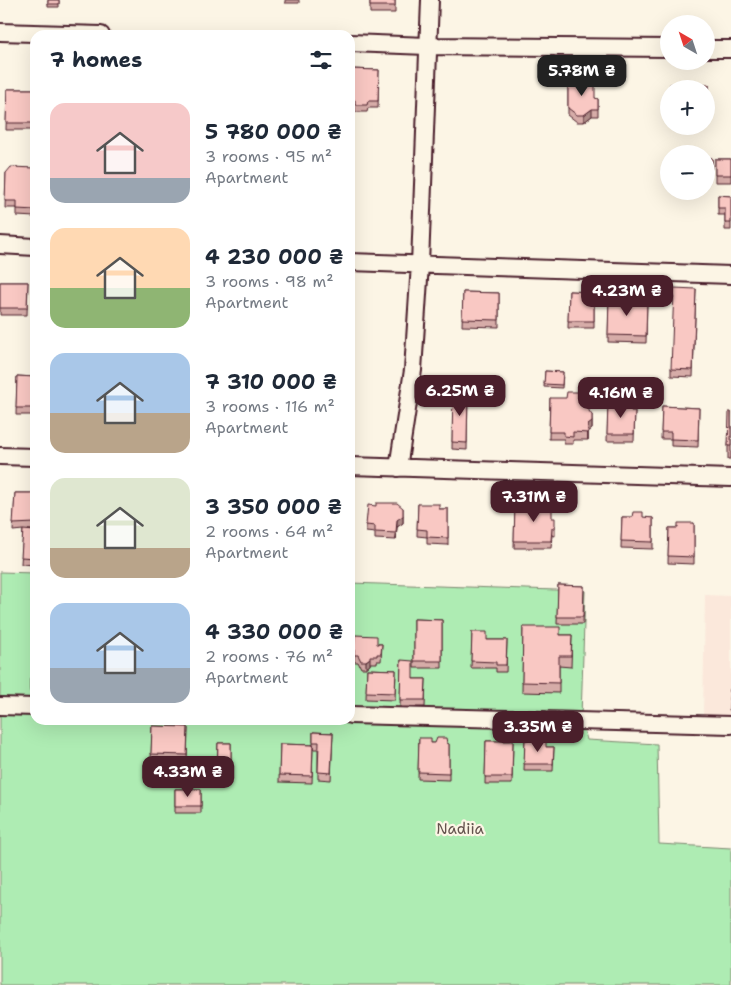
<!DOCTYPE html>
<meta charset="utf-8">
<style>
body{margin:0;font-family:"Shantell Sans",sans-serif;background:#f6f6f7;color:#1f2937;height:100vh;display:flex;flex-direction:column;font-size:19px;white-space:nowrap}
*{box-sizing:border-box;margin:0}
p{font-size:16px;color:#747a83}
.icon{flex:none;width:28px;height:28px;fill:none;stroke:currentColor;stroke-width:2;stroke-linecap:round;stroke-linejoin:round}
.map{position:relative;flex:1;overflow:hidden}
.side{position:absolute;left:30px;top:30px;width:325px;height:695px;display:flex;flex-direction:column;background:#fff;border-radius:15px;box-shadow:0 5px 20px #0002}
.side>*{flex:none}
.needle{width:32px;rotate:321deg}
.buttons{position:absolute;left:660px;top:15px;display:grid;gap:10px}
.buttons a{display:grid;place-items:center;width:55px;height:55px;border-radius:50%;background:#fff;box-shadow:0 5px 20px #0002;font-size:25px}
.price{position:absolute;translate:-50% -42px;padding:0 11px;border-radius:10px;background:#4a1f2b;color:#fff;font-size:16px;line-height:32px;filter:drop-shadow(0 1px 2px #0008)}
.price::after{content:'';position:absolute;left:50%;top:30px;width:15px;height:11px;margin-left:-8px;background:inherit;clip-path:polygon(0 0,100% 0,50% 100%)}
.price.active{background:#222;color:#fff}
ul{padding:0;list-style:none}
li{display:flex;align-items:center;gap:15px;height:125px;padding:0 20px}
li span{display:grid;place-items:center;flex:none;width:140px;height:100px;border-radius:15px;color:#555}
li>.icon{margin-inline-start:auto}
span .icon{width:60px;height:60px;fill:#fffc;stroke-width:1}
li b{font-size:21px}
h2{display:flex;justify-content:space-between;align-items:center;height:60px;padding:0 20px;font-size:21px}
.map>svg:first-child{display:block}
.built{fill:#fbe8db}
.green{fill:#aeecb3;stroke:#7c866f}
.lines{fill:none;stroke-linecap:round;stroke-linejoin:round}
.minor-casing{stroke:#4a1f2b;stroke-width:20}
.minor{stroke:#fcf5e5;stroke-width:16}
.wall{fill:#d6aca8;stroke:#4a1f2b}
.shaded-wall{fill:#ae8c88;stroke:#4a1f2b}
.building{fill:#f9c8c3;stroke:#4a1f2b}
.labels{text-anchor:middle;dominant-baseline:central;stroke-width:4.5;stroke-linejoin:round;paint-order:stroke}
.park-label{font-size:15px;fill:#63524d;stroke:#fcf5e5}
</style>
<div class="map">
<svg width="731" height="985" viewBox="0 0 731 985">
<rect width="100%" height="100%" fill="#fcf5e5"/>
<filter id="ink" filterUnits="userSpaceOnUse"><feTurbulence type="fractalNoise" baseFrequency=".02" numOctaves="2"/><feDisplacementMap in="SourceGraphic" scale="10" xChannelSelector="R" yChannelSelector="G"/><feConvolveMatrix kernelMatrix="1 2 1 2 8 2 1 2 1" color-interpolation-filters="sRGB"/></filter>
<g filter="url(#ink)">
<path class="built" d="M705 595 731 596V717L703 716Z"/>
<path class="green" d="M0 572 35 573V720H350V583L585 591 581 718 587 740 657 744 659 844 731 848V985H0Z"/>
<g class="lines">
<defs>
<path id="minor" d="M0 32 101 35
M350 43 427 46 669 48
M706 49H731
M0 245 35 247
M350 262 731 275
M0 456 35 457
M350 466 731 478
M398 468 413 370 420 264 430 0
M0 706 35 707
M350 715 731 725"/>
</defs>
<use href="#minor" class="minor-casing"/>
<use href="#minor" class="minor"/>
</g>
<path class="wall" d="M48 0H59V7H48Z
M285 0H299V3H285Z
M370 0H395V13H370Z
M350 69 379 70 378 108H368L367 112H355V107H350Z
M568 81 595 98 598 99V116H592L584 122H577L568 115Z
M709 85 708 121H706V89Z
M7 89H35V130H6Z
M707 158H712V169H707Z
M715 159H731V182H715Z
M35 168V217L17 216V208H5L6 173Z
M718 195 731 196V230H725V215H718Z
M0 282H28L27 315H0Z
M696 289 693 377 671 376V369Z
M569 291 594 292V328H568Z
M463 292 499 293V327L462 326Z
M609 297 647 300 646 343 608 342Z
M545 371 563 372 562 388 544 387Z
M17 376 35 377V415H16Z
M453 391H468L467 450 452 449Z
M550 398 589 411 592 422V429L588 432V440H573V444H564V439H549Z
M608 403 631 411H635L634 441H607Z
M662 406 699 408 698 447 671 446V439H661Z
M731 412V459H728V446Z
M15 493H35V530H28L35 531V565L21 564 23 530 13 531Z
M418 504 439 509H448V545L427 544V537L417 536Z
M515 504 555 525V536L552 535 551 548H514Z
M403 515V523L397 527 396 540 375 539V533L366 532V525Z
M622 517 653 518V549L621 548Z
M694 523V564L668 563 669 528H678Z
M558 585 584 586 583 624H557Z
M414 619 442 620V668H414Z
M523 627 560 635H572L571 667 559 666V693L522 692Z
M472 632 487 640H507L506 672H496V668H471Z
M355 635 377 644H382L381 661H377V663H370V665L366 668H361L358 662H354Z
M401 660 413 679H426L425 707H400Z
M367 669 396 670 395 700 366 699Z
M30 678H35V693L30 692Z
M730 689H731V711L729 710Z
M152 726 188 727 187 762 151 761Z
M313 732 333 733 331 780 318 779V749H313Z
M419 738 431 743 449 744V780L418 779Z
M525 740 546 747H554L553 771H524Z
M486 741H513L512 784H485Z
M218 743H231V779H217Z
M280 744 313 745 312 783 279 782Z
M175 789H201V813H175Z"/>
<path class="shaded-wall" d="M592 109V116L584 122V115Z
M592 415V429L588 432V440V425Z
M403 508V523L397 527 396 540 397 520Z
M370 658V665L366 668V661Z"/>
<path class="building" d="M48 0H59V4H48Z
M370 0H395V6H370Z
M34 63H35V79L33 78Z
M350 69 379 70 378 101H368L367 105H355V100H350Z
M568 81 595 82V98L598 99V109H592L584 115H577L568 108Z
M670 84 709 85 708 114H706V89H670Z
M7 89H35V123H6Z
M707 158H712V165H707Z
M715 159H731V175H715Z
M11 167 35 168V210L17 209V201H5L6 173Z
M718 195 731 196V223H725V208H718Z
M0 282H28L27 308H0Z
M674 288 696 289 693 370 671 369Z
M569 291 594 292V321H568Z
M463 292 499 293V320L462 319Z
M609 297H637V300H647L646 336 608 335Z
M545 371 563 372 562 385 544 384Z
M17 376 35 377V408H16Z
M453 391H468L467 443 452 442Z
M567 392H590L589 411 592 415V422L588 425V433L573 432V437L564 436V432H549L550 398H566Z
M608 403H631V411H635L634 434H607Z
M662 406 699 408 698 440 671 439V432H661Z
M729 412H731V446H728Z
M15 493H35V523L13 524Z
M376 503H397L403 508V516L397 520 396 533 375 532V526L366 525 368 505 376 506Z
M418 504H439V509H448V538L427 537V530L417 529Z
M515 504H552V518H555V528H552L551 541H514Z
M633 512H643V517L653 518V542L621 541 622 517H632Z
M678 523H694V557L668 556 669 528H678Z
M23 530 35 531V558L21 557Z
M558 585 584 586 583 617H557Z
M414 619 442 620V661H414Z
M523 627H560V635H572L571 656H559V683L522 682Z
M472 632H487V640H507L506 665H496V662L471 661Z
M355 635 377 636V644H382L381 654H377V656H370V658L366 661H361L358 655H354Z
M401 660 413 661V679H426L425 700H400Z
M367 669 396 670 395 693 366 692Z
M30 678H35V689H30Z
M730 689H731V700H729Z
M152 726 188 727 187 755 151 754Z
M313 732 333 733 331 773 318 772 319 742H313Z
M419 738H431V743H435L437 738H446L447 743 449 744V773L418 772Z
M525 740H546V747H554L553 764H524Z
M486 741H513L512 777H485Z
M218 743H231V772H217Z
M280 744 313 745 312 776 279 775Z
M175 789H201V806H175Z"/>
</g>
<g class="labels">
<g class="park-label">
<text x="460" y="829">Nadiia</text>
</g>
</g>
</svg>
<div class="buttons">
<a><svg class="needle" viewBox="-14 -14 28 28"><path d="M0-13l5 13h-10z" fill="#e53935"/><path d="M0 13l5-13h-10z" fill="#747a83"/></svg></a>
<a>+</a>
<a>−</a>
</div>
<b class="price active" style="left:582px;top:97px">5.78M ₴</b>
<b class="price" style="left:627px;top:317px">4.23M ₴</b>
<b class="price" style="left:460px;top:417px">6.25M ₴</b>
<b class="price" style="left:621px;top:419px">4.16M ₴</b>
<b class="price" style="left:534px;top:523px">7.31M ₴</b>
<b class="price" style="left:538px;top:753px">3.35M ₴</b>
<b class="price" style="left:188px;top:798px">4.33M ₴</b>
<section class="side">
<h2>7 homes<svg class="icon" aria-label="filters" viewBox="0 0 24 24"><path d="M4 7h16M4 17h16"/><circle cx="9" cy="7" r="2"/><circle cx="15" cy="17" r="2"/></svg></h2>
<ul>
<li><span style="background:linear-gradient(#f6c9c9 75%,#9aa5b1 0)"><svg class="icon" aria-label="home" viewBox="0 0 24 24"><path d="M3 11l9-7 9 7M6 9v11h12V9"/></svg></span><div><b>5 780 000 ₴</b><p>3 rooms · 95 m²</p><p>Apartment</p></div></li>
<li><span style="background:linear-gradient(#ffd9b3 60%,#8fb573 0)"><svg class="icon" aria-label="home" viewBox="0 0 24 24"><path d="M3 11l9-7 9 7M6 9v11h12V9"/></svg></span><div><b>4 230 000 ₴</b><p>3 rooms · 98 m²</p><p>Apartment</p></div></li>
<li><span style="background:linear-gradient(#a9c7e8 60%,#b9a48a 0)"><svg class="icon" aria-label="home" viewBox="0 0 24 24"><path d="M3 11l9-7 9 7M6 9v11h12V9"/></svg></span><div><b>7 310 000 ₴</b><p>3 rooms · 116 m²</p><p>Apartment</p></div></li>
<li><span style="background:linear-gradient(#dfe7d0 70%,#b9a48a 0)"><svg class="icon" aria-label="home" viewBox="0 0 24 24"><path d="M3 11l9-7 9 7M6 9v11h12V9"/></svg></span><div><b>3 350 000 ₴</b><p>2 rooms · 64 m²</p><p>Apartment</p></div></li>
<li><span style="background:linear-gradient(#a9c7e8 65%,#9aa5b1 0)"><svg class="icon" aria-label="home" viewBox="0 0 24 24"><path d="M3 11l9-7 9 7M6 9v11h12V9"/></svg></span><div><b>4 330 000 ₴</b><p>2 rooms · 76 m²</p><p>Apartment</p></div></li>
</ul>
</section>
</div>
